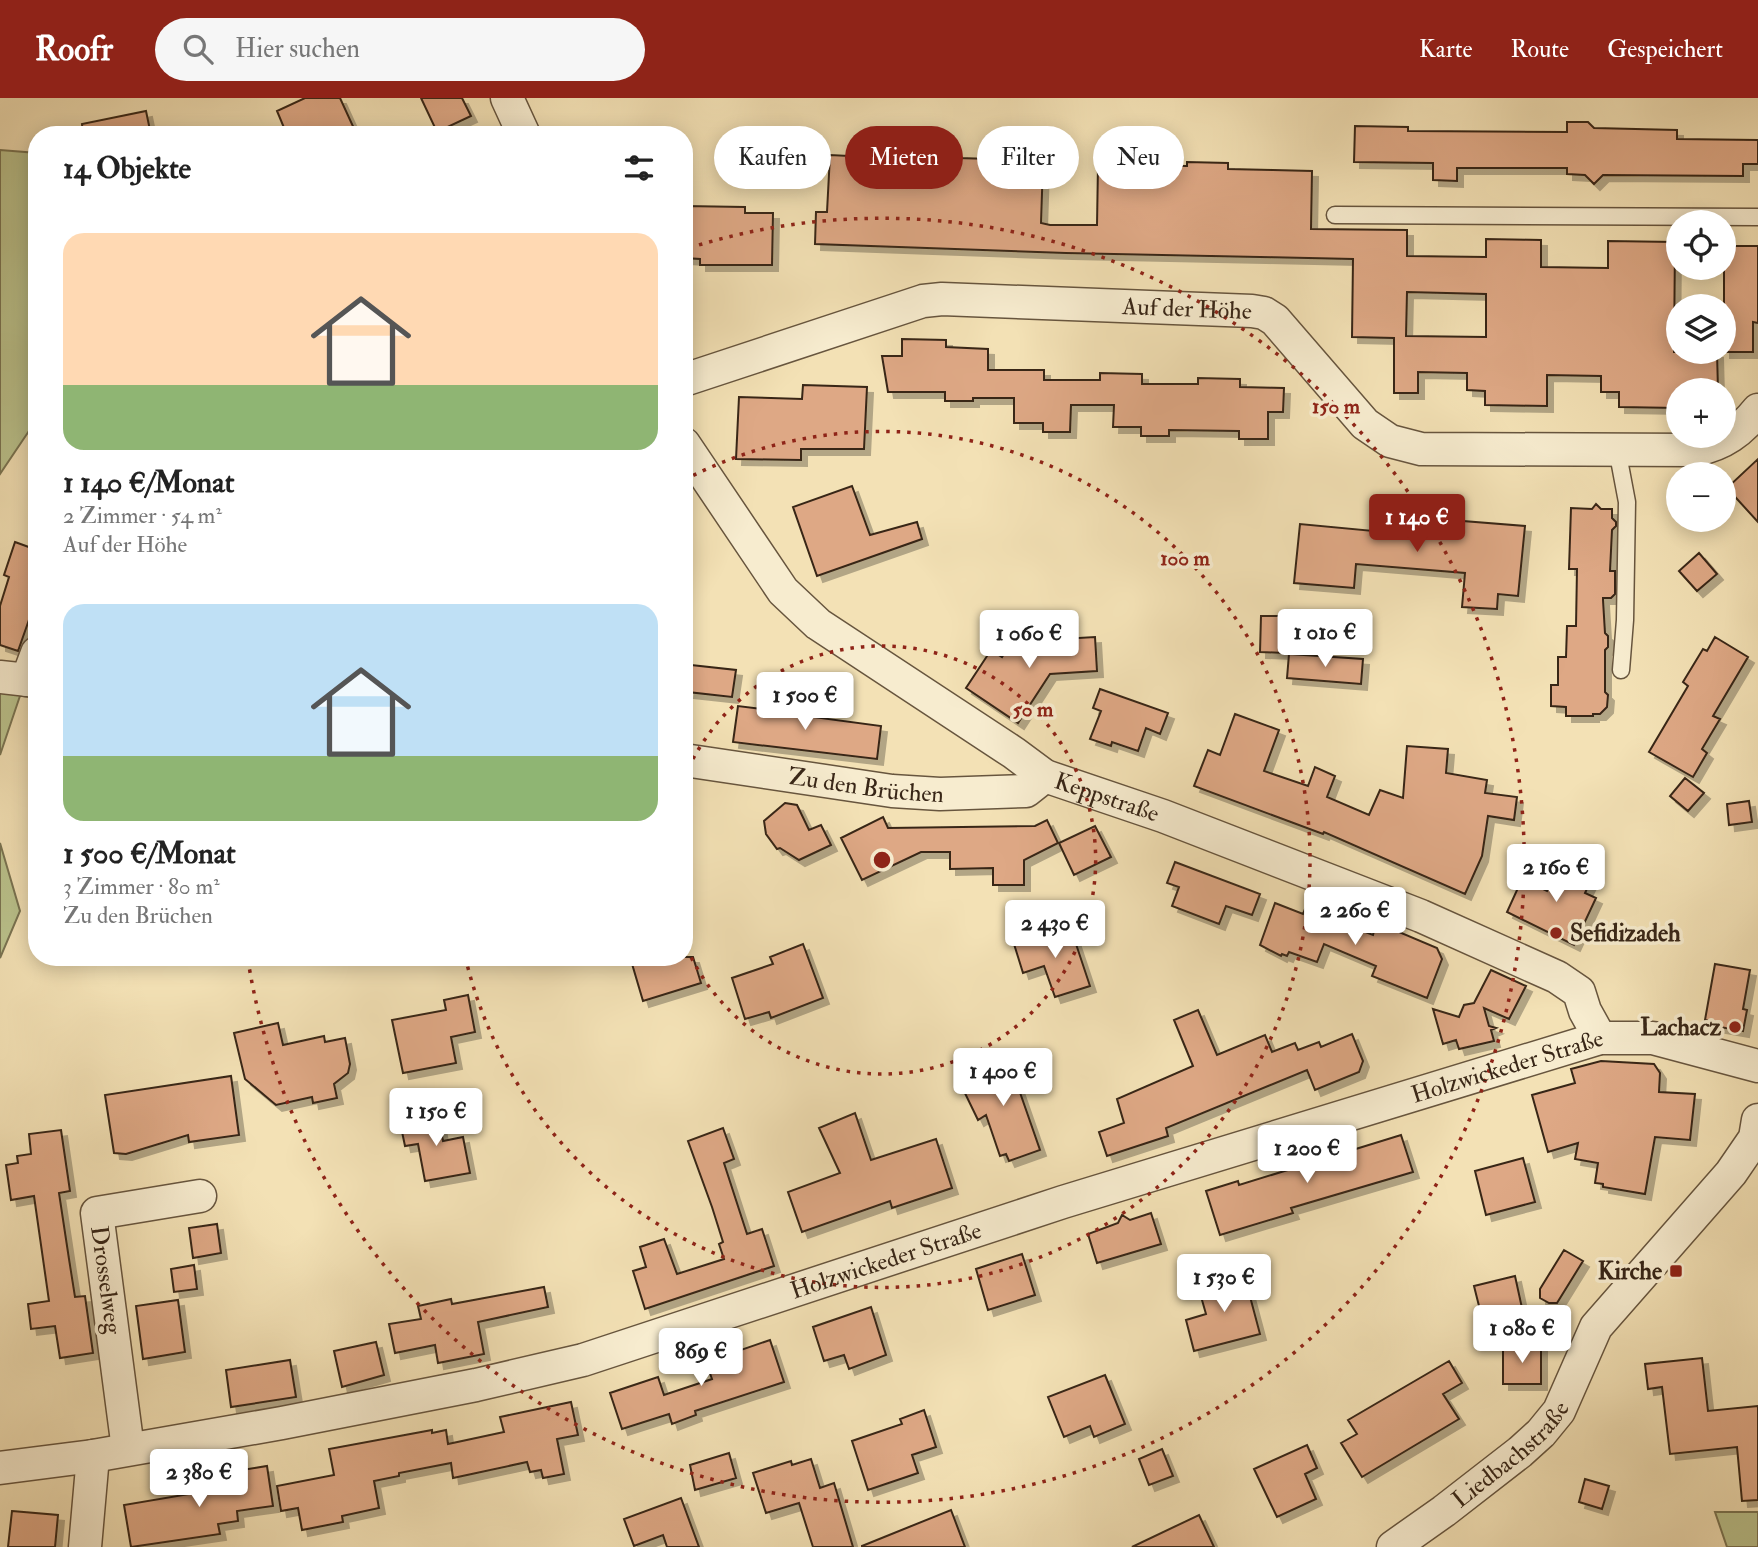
<!DOCTYPE html>
<html lang="de">
<meta charset="utf-8">
<style>
body{margin:0;font-family:"IM FELL Double Pica",serif;background:#f6f6f6;color:#222;height:100vh;display:flex;flex-direction:column;font-size:26px;white-space:nowrap}
*{box-sizing:border-box;margin:0}
p{font-size:23px;color:#767676}
.icon{flex:none;width:38px;height:38px;fill:none;stroke:currentColor;stroke-width:2;stroke-linecap:round;stroke-linejoin:round}
.map{position:relative;flex:1;overflow:hidden}
.panel{position:absolute;left:28px;top:28px;width:665px;height:840px;display:flex;flex-direction:column;background:#fff;border-radius:28px;box-shadow:0 4px 18px #0003}
.panel>*{flex:none}
.guide{position:absolute;left:714px;top:28px;width:665px;height:63px;display:flex;gap:14px}
.buttons{position:absolute;left:1666px;top:112px;display:grid;gap:14px}
.buttons a{display:grid;place-items:center;width:70px;height:70px;border-radius:50%;background:#fff;box-shadow:0 4px 18px #0003;font-size:35px}
.price{position:absolute;translate:-50% -60px;padding:0 16px;border-radius:7px;background:#fff;color:#222;font-size:23px;line-height:46px;filter:drop-shadow(0 2px 4px #0008)}
.price::after{content:'';position:absolute;left:50%;top:42px;width:21px;height:16px;margin-left:-10px;background:inherit;clip-path:polygon(0 0,100% 0,50% 100%)}
.price.current{background:#8f2418;color:#fff}
ul{padding:0;list-style:none}
li{display:grid;align-content:center;gap:14px;height:371px;padding:0 35px}
li span{display:grid;place-items:center;height:217px;border-radius:21px;color:#555}
li>.icon{margin-inline-start:auto}
span .icon{width:126px;height:126px;fill:#fffc;stroke-width:1}
li b{font-size:30px}
h2{display:flex;justify-content:space-between;align-items:center;height:84px;padding:0 35px;font-size:30px}
.tag{padding:0 24px;border-radius:32px;background:#fff;box-shadow:0 4px 18px #0003;font-size:24px;line-height:63px}
.tag.current{background:#8f2418;color:#fff}
header{display:flex;align-items:center;gap:42px;box-sizing:border-box;height:98px;padding:0 35px;background:#8f2418;color:#fff}
header strong{font-size:33px}
nav{display:flex;gap:38px;margin-inline-start:auto;font-size:24px}
.search{width:490px;height:63px;background:#f6f6f6;display:flex;align-items:center;gap:18px;box-sizing:border-box;padding:0 24px;border-radius:38px;color:#767676;font-size:26px}
.map>svg:first-child{display:block}
.green{fill:#bbc38d;stroke:#7a7452;stroke-width:2}
.building{fill:#dea885;stroke:#382617;stroke-width:2;fill-rule:evenodd;filter:url(#shadow)}
.lines{fill:none;stroke-linecap:round;stroke-linejoin:round}
.lane-casing{stroke:#67553e;stroke-width:19}
.street-casing{stroke:#67553e;stroke-width:35}
.lane{stroke:#f7eccf;stroke-width:16}
.street{stroke:#f7eccf;stroke-width:32}
.ring{fill:none;stroke:#8f2418;stroke-width:3.5;stroke-dasharray:3.5 7}
.poi-dot{fill:#8f2418;stroke:#f7eccf;stroke-width:2.5}
.labels{text-anchor:middle;dominant-baseline:central;stroke-width:7;stroke-linejoin:round;paint-order:stroke}
.street-label{font-size:24px;fill:#382617;stroke:#f7eccf}
.poi-label{font-size:24px;font-weight:bold;fill:#382617;stroke:#f7eccf;text-anchor:end}
.centre{fill:#8f2418;stroke:#f7eccf;stroke-width:3.5}
.ring-label{font-size:21px;text-anchor:middle;font-weight:bold;fill:#8f2418;stroke:#f7eccf;stroke-width:7;stroke-linejoin:round;paint-order:stroke}
</style>
<header>
<strong>Roofr</strong>
<div class="search"><svg class="icon" aria-label="search" viewBox="0 0 24 24"><circle cx="10" cy="10" r="6"/><path d="M15 15l6 6"/></svg>Hier suchen</div>
<nav><a>Karte</a><a>Route</a><a>Gespeichert</a></nav>
</header>
<div class="map">
<svg width="1758" height="1449" viewBox="0 0 1758 1449">
<defs>
<filter id="shadow"><feDropShadow dx="6" dy="6" stdDeviation="0" flood-color="#0004"/></filter>
</defs>
<rect width="100%" height="100%" fill="#f3e1b5"/>
<filter id="stains"><feTurbulence type="fractalNoise" baseFrequency=".00286" numOctaves="4"/><feColorMatrix values="0 0 0 0 .2 0 0 0 0 .09 0 0 0 0 .02 0 0 0 .5 -.17"/></filter>
<radialGradient id="worn" r=".72"><stop offset=".6" stop-color="#630" stop-opacity="0"/><stop offset="1" stop-color="#630" stop-opacity=".3"/></radialGradient>
<path class="green" d="M0 52 37 55V321L0 376Z
M0 590 22 592 0 657Z
M0 745 20 813 0 860Z
M1715 1414H1758V1449H1727Z"/>
<path class="building" d="M305 0H340L357 37H287L277 13Z
M421 0H462L471 18 437 34Z
M146 13 151 37H83L82 26Z
M1567 24H1588L1594 30 1677 32V41L1758 42V66H1743V78L1603 77 1594 86 1585 77 1567 76V70H1457V83L1433 82V65L1354 64 1355 28 1408 29V33L1567 34Z
M916 54 958 55V60L1026 62 1025 64 1043 65 1041 125 1050 127H1097L1098 67 1187 68V64L1228 65V71L1312 73 1311 131 1407 132V158L1486 159V141L1541 142V169L1608 170V143L1675 144 1674 254H1717L1718 292H1678V310L1619 309V294H1601V278L1547 277V308L1485 307V293L1467 292V275L1418 274V295H1394V240L1352 239 1353 161 1066 155 815 146 816 114H827L830 57 849 58V55L916 58ZM1407 194 1486 196V239L1406 238Z
M684 108 745 109V115H773L772 167H700V161L684 160Z
M1724 148H1758V225L1753 224V254H1724Z
M902 241 946 242V249L988 251V272H1044V282H1100V275L1142 276V286H1198V280L1240 281V289L1284 290 1283 314H1268V341H1239V333L1169 332V338H1141V329H1113L1114 307H1071L1070 334H1043V325H1014V300H973V303H945V294H888L882 258H902Z
M803 287 867 289 864 351H801V362L736 361 739 299 802 301Z
M1758 361V424L1727 390Z
M852 388 870 437 917 424 922 441 817 478 793 409Z
M1596 406 1601 411H1612V420L1616 424V428L1612 432 1610 473H1615V496L1611 500H1603V502L1605 535 1608 538V549L1605 552V594L1608 597 1607 609 1600 616H1593V618H1566V609L1551 608V587H1558V559H1566L1567 528H1576L1577 471H1569L1571 410 1592 411Z
M1375 416 1525 428 1518 498 1498 496 1497 511 1462 509 1465 475 1356 466 1354 490 1294 485 1300 426 1373 433Z
M15 444 37 452V499L18 553 0 547V508L9 479 4 477Z
M1699 455 1717 476 1697 493 1679 473Z
M1261 518H1286L1285 555 1260 554Z
M1022 527 1044 542 1095 539 1097 573 1050 576 1018 625 966 590 991 552 1002 559Z
M1715 539 1748 559 1713 618 1720 621 1702 651 1707 655 1693 679 1649 654 1688 588 1683 584 1703 551 1707 553Z
M1289 556 1363 561 1361 586 1287 580Z
M691 567 736 572 732 599 688 594Z
M1100 591 1168 615 1160 636 1146 630 1138 653 1112 644 1111 648 1090 641 1101 613 1093 610Z
M778 605 800 607 798 617 881 628 877 661 733 644 738 608 777 613Z
M1235 616 1279 632 1264 673 1308 688 1315 669 1335 678 1327 699 1369 717 1380 692 1403 700 1407 648 1448 651 1446 675 1487 682 1485 695 1517 699 1514 722 1488 718 1482 758 1465 796 1324 734 1323 736 1194 688 1208 652 1220 657Z
M1685 680 1704 695 1688 713 1670 698Z
M1749 703 1752 724 1729 727 1727 706Z
M785 705 797 707 809 732 821 727 831 747 799 762 780 750 777 751 766 736 764 723Z
M883 719 888 730 1035 728 1047 722 1058 745 1024 762V787H993V770L950 771V754H921L862 782 841 740Z
M1095 728 1111 759 1074 777 1059 745Z
M1175 764 1260 796 1252 817 1226 808 1219 826 1172 808 1179 789 1167 785Z
M1559 766 1592 780 1585 795 1596 800 1574 847 1507 814 1522 781 1547 793Z
M1275 805 1303 816 1305 811 1373 837 1374 833 1385 828 1437 850 1442 861 1427 900 1372 878 1376 868 1324 846 1317 864 1289 854 1287 858 1282 856 1281 858 1260 847Z
M1070 828 1090 888 1055 899 1044 868 1023 875 1014 846Z
M803 846 823 900 771 920 769 914 745 921 732 880 773 866 770 859Z
M630 859H693L701 885 643 903Z
M1715 866 1750 872 1743 911 1747 912 1743 933 1714 928 1715 924 1705 922Z
M1491 872 1526 888 1509 921 1484 910 1489 928 1496 930 1491 932 1494 943 1459 951 1456 942 1443 946 1433 911 1459 919 1464 907 1474 905Z
M468 897 475 934 451 939 456 965 403 975 392 922 446 912 444 902Z
M1198 912 1217 957 1265 937 1272 954 1295 945 1298 952 1319 944 1321 949 1352 936 1363 963 1359 974 1315 992 1307 972 1166 1030 1168 1038 1107 1058 1099 1034 1124 1025 1117 1001 1193 968 1174 922Z
M278 925 283 947 324 938 325 944 345 940 350 966 348 975 334 986 337 1000 313 1005 312 999 276 1007 245 981 234 935Z
M1011 956 1022 980 1016 983 1040 1052 1009 1063 1006 1056 1000 1058 986 1017 978 1022 961 987 992 972 989 966Z
M1601 963 1654 966 1660 975 1659 994 1695 996 1690 1042 1655 1039 1645 1096 1603 1089V1086L1595 1085 1598 1065 1575 1061 1578 1045 1548 1054 1532 997 1575 985 1571 971Z
M231 978 239 1037 189 1044 188 1037 126 1056 114 1055 105 997Z
M855 1015 871 1062 936 1041 952 1090 892 1110 890 1103 802 1134 788 1094 840 1075 819 1030Z
M438 1016 443 1043 463 1039 470 1075 425 1083 418 1046 405 1048 400 1024Z
M723 1030 734 1061 724 1065 747 1136 762 1131 774 1168 645 1211 633 1173 646 1169 640 1149 664 1141 677 1176 724 1161 719 1146 723 1144 712 1109 688 1043Z
M61 1032 70 1093 59 1095 69 1161 75 1199 85 1198 93 1255 60 1260 55 1228 31 1231 28 1206 49 1203 34 1098 11 1102 6 1067 18 1065 17 1058 31 1056 29 1036Z
M1401 1037 1413 1074 1291 1110 1293 1115 1220 1137 1206 1093 1238 1083 1239 1087Z
M1523 1060 1535 1104 1486 1117 1475 1073Z
M1151 1115 1161 1146 1097 1165 1088 1136 1118 1125 1122 1117 1130 1122Z
M217 1126 221 1155 193 1160 189 1130Z
M1564 1152 1583 1163 1557 1205H1549L1540 1200V1191Z
M1022 1156 1035 1197 988 1212 976 1171Z
M194 1167 197 1191 174 1194 171 1171Z
M1244 1176 1260 1236 1194 1253 1186 1222 1206 1216 1198 1188Z
M1515 1178 1522 1210 1482 1220 1474 1188Z
M544 1189 548 1209 478 1224 484 1256 438 1265 435 1247 395 1255 389 1226 421 1221 418 1208 451 1201 452 1206Z
M178 1202 185 1254 143 1261 136 1208Z
M871 1209 886 1257 849 1271 844 1257 824 1263 813 1229Z
M770 1242 784 1284 695 1313 696 1317 672 1326 669 1316 622 1331 610 1295 658 1279 664 1297 712 1281 706 1264Z
M376 1244 384 1277 342 1289 334 1253Z
M1503 1248H1541V1286H1503Z
M1702 1260 1708 1313 1758 1308V1402L1742 1403 1737 1349 1670 1356 1662 1289 1648 1291 1645 1266Z
M290 1262 296 1299 231 1309 226 1272Z
M1449 1263 1462 1285 1443 1296 1459 1321 1362 1379 1341 1345 1357 1336 1348 1322Z
M1105 1277 1125 1326 1094 1339 1090 1328 1064 1339 1048 1299Z
M571 1304 578 1337 557 1341 564 1376 543 1380 541 1372 530 1374 527 1364 453 1380 451 1365 399 1375V1378L374 1383 379 1410 342 1418 343 1424 302 1432 298 1410 281 1413 277 1388 334 1377 329 1351 432 1332V1335L446 1332 448 1346 504 1334 500 1319Z
M924 1312 936 1349 912 1357 918 1375 868 1392 852 1343 902 1326 900 1321Z
M1307 1347 1317 1370 1305 1376 1316 1401 1277 1419 1254 1371Z
M1162 1351 1173 1378 1149 1387 1139 1361Z
M729 1355 736 1380 695 1392 690 1367Z
M811 1361 820 1390 834 1385 853 1449H813L799 1405 766 1415 753 1375 791 1363 792 1367Z
M267 1368 273 1408 237 1413 238 1423 218 1426 220 1436 131 1449 124 1407 213 1392 211 1377Z
M1585 1381 1609 1388 1602 1411 1579 1404Z
M681 1400 699 1449H667L663 1437 634 1448 624 1421Z
M951 1412 965 1449H862V1448Z
M12 1413 58 1417 55 1449H8Z
M1199 1417 1214 1449H1132Z"/>
<g class="lines">
<defs>
<path id="lane" d="M1335 117 1758 119
M1617 351 1627 404 1625 522 1621 572"/>
<g id="street">
<path d="M507 0 524 37"/>
<path id="s1" d="M684 282 923 203 942 201 1252 213 1264 215 1275 222 1365 326 1390 343 1421 351 1696 352C1724 346 1740 334 1758 312"/>
<path id="s2" d="M684 346 783 493 818 526 1014 655 1045 678 1163 718 1421 818 1557 879 1579 894 1585 913 1600 940"/>
<path d="M0 579 37 583"/>
<path d="M27 582 37 555"/>
<path id="s3" d="M684 662 892 693 940 696 1026 693 1045 678"/>
<path d="M128 1351 97 1115 200 1098"/>
<path id="s4" d="M0 1370 93 1358 282 1325 476 1287 583 1262 1063 1104 1600 940H1653L1758 968"/>
<path d="M85 1449 93 1358"/>
<path id="s5" d="M1393 1449 1444 1413 1520 1354 1541 1335 1559 1313 1596 1229 1731 1075 1755 1040 1758 1022"/>
</g>
</defs>
<use href="#lane" class="lane-casing"/>
<use href="#street" class="street-casing"/>
<use href="#lane" class="lane"/>
<use href="#street" class="street"/>
</g>
<g class="ring">
<path d="M684 680A214 214 0 1 1 684 844"/>
<path d="M684 382A428 428 0 1 1 466 862"/>
<path d="M689 150A642 642 0 1 1 248 862"/>
</g>
<g class="poi-dot">
<circle cx="1556" cy="835" r="7"/>
<circle cx="1735" cy="929" r="7"/>
<rect x="1669" y="1166" width="14" height="14" rx="3.5"/>
</g>
<g class="labels">
<g class="street-label">
<text stroke="none"><textPath href="#s1" startOffset="516">Auf der Höhe</textPath></text>
<text stroke="none"><textPath href="#s3" startOffset="184">Zu den Brüchen</textPath></text>
<text stroke="none"><textPath href="#s2" startOffset="564">Keppstraße</textPath></text>
<text stroke="none"><textPath href="#s4" startOffset="1563">Holzwickeder Straße</textPath></text>
<text stroke="none"><textPath href="#s4" startOffset="912">Holzwickeder Straße</textPath></text>
<text transform="translate(106 1182) rotate(82)">Drosselweg</text>
<text stroke="none"><textPath href="#s5" startOffset="150">Liedbachstraße</textPath></text>
</g>
<g class="poi-label">
<text x="1570" y="835" text-anchor="start">Sefidizadeh</text>
<text x="1721" y="929">Lachacz</text>
<text x="1662" y="1173">Kirche</text>
</g>
</g>
<circle cx="882" cy="762" r="10" class="centre"/>
<g class="ring-label">
<text x="1336" y="315">150 m</text>
<text x="1185" y="467">100 m</text>
<text x="1033" y="618">50 m</text>
</g>
<rect width="100%" height="100%" filter="url(#stains)"/>
<rect width="100%" height="100%" fill="url(#worn)"/>
</svg>
<div class="buttons">
<a><svg class="icon" aria-label="locate" viewBox="0 0 24 24"><circle cx="12" cy="12" r="6"/><path d="M12 2v4M12 18v4M2 12h4M18 12h4"/></svg></a>
<a><svg class="icon" aria-label="layers" viewBox="0 0 24 24"><path d="M12 4l9 5-9 5-9-5zM3 14l9 5 9-5"/></svg></a>
<a>+</a>
<a>−</a>
</div>
<b class="price current" style="left:1417px;top:456px">1 140 €</b>
<b class="price" style="left:1325px;top:571px">1 010 €</b>
<b class="price" style="left:1029px;top:572px">1 060 €</b>
<b class="price" style="left:805px;top:634px">1 500 €</b>
<b class="price" style="left:1556px;top:806px">2 160 €</b>
<b class="price" style="left:1355px;top:849px">2 260 €</b>
<b class="price" style="left:1055px;top:862px">2 430 €</b>
<b class="price" style="left:1003px;top:1010px">1 400 €</b>
<b class="price" style="left:436px;top:1050px">1 150 €</b>
<b class="price" style="left:1307px;top:1087px">1 200 €</b>
<b class="price" style="left:1224px;top:1216px">1 530 €</b>
<b class="price" style="left:1522px;top:1267px">1 080 €</b>
<b class="price" style="left:701px;top:1290px">869 €</b>
<b class="price" style="left:199px;top:1411px">2 380 €</b>
<div class="guide">
<a class="tag">Kaufen</a>
<a class="tag current">Mieten</a>
<a class="tag">Filter</a>
<a class="tag">Neu</a>
</div>
<section class="panel">
<h2>14 Objekte<svg class="icon" aria-label="filters" viewBox="0 0 24 24"><path d="M4 7h16M4 17h16"/><circle cx="9" cy="7" r="2"/><circle cx="15" cy="17" r="2"/></svg></h2>
<ul>
<li><span style="background:linear-gradient(#ffd9b3 70%,#8fb573 0)"><svg class="icon" aria-label="home" viewBox="0 0 24 24"><path d="M3 11l9-7 9 7M6 9v11h12V9"/></svg></span><div><b>1 140 €/Monat</b><p>2 Zimmer · 54 m²</p><p>Auf der Höhe</p></div></li>
<li><span style="background:linear-gradient(#bfe0f5 70%,#8fb573 0)"><svg class="icon" aria-label="home" viewBox="0 0 24 24"><path d="M3 11l9-7 9 7M6 9v11h12V9"/></svg></span><div><b>1 500 €/Monat</b><p>3 Zimmer · 80 m²</p><p>Zu den Brüchen</p></div></li>
</ul>
</section>
</div>
